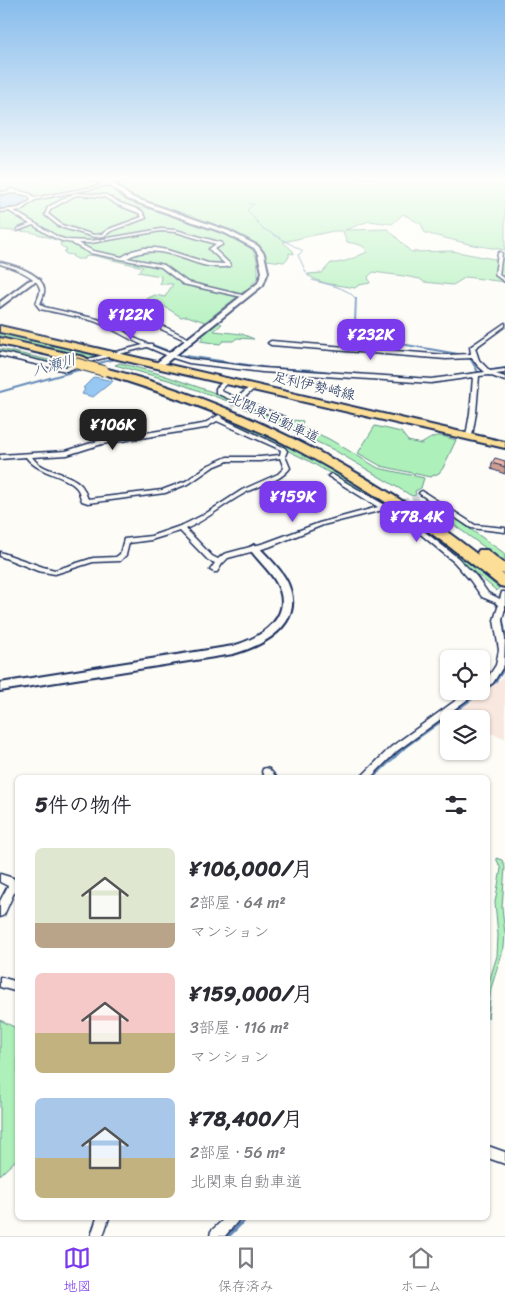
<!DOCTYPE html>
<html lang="ja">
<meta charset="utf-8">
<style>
body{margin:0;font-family:Sriracha,"Klee One",sans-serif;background:#f7f7f7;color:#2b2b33;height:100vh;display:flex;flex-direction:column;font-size:19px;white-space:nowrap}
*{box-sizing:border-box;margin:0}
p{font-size:16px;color:#7c7c81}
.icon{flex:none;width:28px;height:28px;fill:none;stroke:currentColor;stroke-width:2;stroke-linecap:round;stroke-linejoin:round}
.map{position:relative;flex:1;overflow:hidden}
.sheet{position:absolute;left:15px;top:775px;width:475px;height:445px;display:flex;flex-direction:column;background:#fff;border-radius:8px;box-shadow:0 1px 4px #0004}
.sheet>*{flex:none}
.controls{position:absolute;left:440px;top:650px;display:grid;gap:10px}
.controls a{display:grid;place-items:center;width:50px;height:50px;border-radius:8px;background:#fff;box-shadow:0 1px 4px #0004;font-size:25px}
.price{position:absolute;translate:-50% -42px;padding:0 11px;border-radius:10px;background:#7c3aed;color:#fff;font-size:16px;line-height:32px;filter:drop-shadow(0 1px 2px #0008)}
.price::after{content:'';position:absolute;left:50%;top:30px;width:15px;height:11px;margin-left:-8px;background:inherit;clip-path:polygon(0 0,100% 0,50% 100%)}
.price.on{background:#222;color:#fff}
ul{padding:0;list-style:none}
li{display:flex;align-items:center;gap:15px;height:125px;padding:0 20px}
li span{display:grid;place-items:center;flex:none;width:140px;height:100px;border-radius:8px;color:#555}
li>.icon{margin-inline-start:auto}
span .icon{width:60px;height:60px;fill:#fffc;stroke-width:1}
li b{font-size:21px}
h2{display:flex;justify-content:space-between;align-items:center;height:60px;padding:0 20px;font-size:21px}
.tabs{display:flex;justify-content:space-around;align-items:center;height:70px;border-top:1px solid #e1e1e2;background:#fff;font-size:14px;color:#7c7c81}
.tabs a{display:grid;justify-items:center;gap:2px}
.tabs .on{color:#7c3aed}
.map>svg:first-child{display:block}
.built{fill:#f9e8df}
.green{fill:#aef0b9;stroke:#64908c}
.water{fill:#96c8f3;stroke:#658bb7}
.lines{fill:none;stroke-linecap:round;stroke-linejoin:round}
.stream-far4{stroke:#658bb7;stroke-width:1}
.stream-far3{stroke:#658bb7;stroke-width:2}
.stream-far2{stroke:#658bb7;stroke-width:2.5}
.stream-far1{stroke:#658bb7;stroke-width:3}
.stream{stroke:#658bb7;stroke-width:4}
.street-tunnel-far1{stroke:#d0d3d8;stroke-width:5.5;stroke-dasharray:5.5 2.5;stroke-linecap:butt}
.street-tunnel{stroke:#d0d3d8;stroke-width:7;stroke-dasharray:7 4;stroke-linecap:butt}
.street-casing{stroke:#1b2f5e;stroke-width:3}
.secondary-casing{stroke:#1b2f5e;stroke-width:4}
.primary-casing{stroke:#1b2f5e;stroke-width:4}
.highway-casing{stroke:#1b2f5e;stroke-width:4}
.street{fill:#fdfcf7;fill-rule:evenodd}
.secondary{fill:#fdfcf7;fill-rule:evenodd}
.primary{fill:#fcde96;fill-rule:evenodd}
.highway{fill:#fcde96;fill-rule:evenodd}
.highway-bridge-casing{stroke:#1b2f5e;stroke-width:12;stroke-linecap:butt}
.highway-bridge{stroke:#fcde96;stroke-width:10}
.wall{fill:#cf9e90;stroke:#1b2f5e}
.building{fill:#f1b8a8;stroke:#1b2f5e}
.labels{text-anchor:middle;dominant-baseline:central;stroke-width:4;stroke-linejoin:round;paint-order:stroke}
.far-street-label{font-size:14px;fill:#1b2f5e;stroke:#fdfcf7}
.far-water-label{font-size:15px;font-style:italic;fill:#3a5583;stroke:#fdfcf7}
</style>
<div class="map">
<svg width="505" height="1236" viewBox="0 0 505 1236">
<rect width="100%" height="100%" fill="#fdfcf7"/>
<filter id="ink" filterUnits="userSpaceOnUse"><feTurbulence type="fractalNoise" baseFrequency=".02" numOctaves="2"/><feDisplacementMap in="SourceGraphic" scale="10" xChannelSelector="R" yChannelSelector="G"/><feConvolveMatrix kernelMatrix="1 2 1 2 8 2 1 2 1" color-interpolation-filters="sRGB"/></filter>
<g filter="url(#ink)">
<path class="built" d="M505 671V738L481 730V719H464L455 713 501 679Z"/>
<path class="green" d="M0 177H96L125 198 160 211 164 209 134 197 105 177H505V250L473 245 425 233 421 224 403 214 392 224 369 221 345 230 388 229 411 252 452 251 499 260H505V282L466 277 453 285 424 282 420 279 404 276 373 272 368 277 370 283 359 285 355 288C341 285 317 285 308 274L322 273 331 263C343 264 356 257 367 252 365 244 355 244 347 242L343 231H333L283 242 293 251 294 254 289 253V257L284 262 266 260C263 234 189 217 166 210L162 212C183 219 240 234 253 251 258 257 258 269 258 277L252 285 205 322 187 316 181 317 162 305 146 299 155 295 165 297 173 284H160L161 276 138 272 143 267 91 255 85 257V259H77L72 256 73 255 66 254 64 252 67 249 61 246 60 243 63 242 31 232 0 230Z
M217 322 222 324 214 331 242 334 254 339 237 338 233 341H223L220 344 200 341 203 337 201 335Z
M0 331 109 356 91 358 0 337Z
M0 349 71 365 63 367 0 353Z
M120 363 160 374 230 398 232 401 230 402 175 382 115 365Z
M243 403 279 419 303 421 300 428H305L329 439 378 468 424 478 421 488 415 491 416 495 412 496 334 450 237 405Z
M224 416 324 464 385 502 378 501 307 460 223 419Z
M375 426 401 432 408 441 421 444C438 434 435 434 456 440L443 468 439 473 430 477 381 466 358 453Z
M421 501 432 502 504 553 505 559 502 560Z
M395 508 448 546 499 588 497 591 419 527 390 509Z
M496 858 502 860 505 867 502 907 505 934 504 947 491 988 488 1018V985L497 956 498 935 495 902 501 869Z
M0 1020 18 1029 17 1159 0 1175Z"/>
<path class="water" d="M0 196H21L26 200 16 208 0 209Z
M94 377 113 381 93 397 82 394 85 389 83 388Z"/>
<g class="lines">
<path class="stream-far4" d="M249 204H254L247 210 262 228 303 251 298 255 306 272
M0 261 17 267
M307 274 309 277
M33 275 44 285 45 293 43 299
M312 280C327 285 346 286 356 299"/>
<path class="stream-far3" d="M43 298 42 302 45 307 100 319 121 328 139 340 166 350
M356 298 355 323 367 338 469 356 478 372
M179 355 269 368 314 370 345 374
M96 364 114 359
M370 375 417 378
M442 378 505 368
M0 392 82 369"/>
<path class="stream-far2" d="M502 616 505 634"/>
<path class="stream-far1" d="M372 778 406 746 495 682 505 667"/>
<path class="stream" d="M228 1236 246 1218"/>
<path class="street-tunnel-far1" d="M219 417 235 403"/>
<path class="street-tunnel" d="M391 506 420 498"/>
<defs>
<path id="street" d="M86 177C95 176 103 183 110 185L35 200 21 210 14 211 58 237 67 240 91 241 161 229 176 230 222 243V245L214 249 230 264V266C194 274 166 237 127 258L164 265 187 282 242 295V297L183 284 161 267 90 253 73 244V243C58 242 46 233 33 225L17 231V229L30 224 9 211 0 212V210L19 208 31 200 29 196 16 193 0 194V192L11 191 9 190 11 189 31 194 34 198 103 185ZM161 231 176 232 216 244 209 249 225 264 208 263 167 250 155 248H144L132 251 122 257 93 251 78 243H91Z
M120 179 123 180 115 184 112 183Z
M75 193 106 195 120 203 142 211 146 218 111 231 104 236 94 237 60 227 45 215 48 207ZM76 195 104 197 118 205 139 213 142 217 109 229 102 234 94 235 62 225 48 214 51 209Z
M500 252 502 253 499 275 505 279V282L495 275 498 253Z
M0 262C13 265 41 273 44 288 45 293 42 299 40 304L44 307 97 319 117 327 132 337 148 344H152V346L177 356 189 359 262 368 431 379 485 372 478 366 472 358 446 359 271 345 268 343 271 341 446 355 471 354 470 347 505 323V326L475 348 479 360 490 371 505 369V373L496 374 505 377V381L489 375 479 376 476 413 472 436 469 438 466 436 470 413 473 377 431 383 262 372 189 363 173 358 147 347 96 360 66 371 0 356V352L66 367 92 358 143 345C126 338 111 327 94 321 77 316 58 313 40 309L36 304C37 299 41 294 40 289 38 276 11 267 0 264Z
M161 327H165L192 340 187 341 161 329Z
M227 378 230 380 221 389V391L237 398 252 385H256V387L242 400 286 418 283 420 281 419 239 402 234 403 233 402 234 401 216 393V388Z
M219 415 222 417 221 418 285 448 287 451 285 456 290 468C279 483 258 485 243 494 223 505 206 520 186 529L212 556 218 559 224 554 265 543 319 523 378 507 328 476 331 474 333 475 385 505 388 506 389 508 415 524 458 558 476 576 488 593 500 599 502 592H505V608L502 620 505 639 504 665 493 683 481 690V683L487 679 496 665 499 650 494 620 499 604 482 597 470 580 454 562 411 526 383 510 323 525 269 547 228 558 222 564 217 572H214L210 570 215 563 208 560 180 531 151 540 129 543 126 555 120 561 93 562 55 574 38 571 0 556V552L43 567 55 570 93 558 116 557 120 554 124 539 151 536 183 525 205 514 242 490 278 474 284 468 280 458 260 461H228L213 467 190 483 165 493 88 503 82 501C80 498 80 493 78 490 69 475 39 475 26 457L0 459V455L66 451 101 440 203 424ZM217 421 281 450 280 455 260 457H227L209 465 186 481 162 490 88 499C86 495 85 490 81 485 68 471 43 473 32 457L67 455 102 444 205 428Z
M422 491 475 525 505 528V532L471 528 420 494 419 493 420 492Z
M469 691H479L397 751 370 778H360L391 747Z
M266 768 269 769 277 778H266L262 772 263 769Z
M0 874 13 878 18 884 4 915 0 917V901L8 886 0 882Z
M0 977 18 982V992L0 987Z
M488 1146 505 1152V1164L488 1158Z
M97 1218H109L103 1236H91Z
M225 1218H239L237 1222 225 1236H210L211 1231Z"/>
<path id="secondary" d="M99 177H105L131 197 229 231 258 246 264 254 268 272 263 285 162 366 155 364 258 283 262 272 258 254 254 248 225 233 127 199Z
M37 278 40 280 32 283 0 307V302L28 281Z
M254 545 258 546C269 559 285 572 290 589 302 626 262 646 233 654L0 691V683L233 646C261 638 296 616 276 582 269 569 257 560 249 548Z
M502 599 505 600V610L501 609 496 603Z"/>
<path id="primary" d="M0 326 505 442V448L0 332Z"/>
<path id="highway" d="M0 338 84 357 89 360 84 363 0 344Z
M104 368C238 402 369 470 478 555L477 553 479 550H487L505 564V574L501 573 505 576V587L500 586C426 526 348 473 261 432 209 408 155 390 101 373L99 371Z"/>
</defs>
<use href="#street" class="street-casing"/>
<use href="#secondary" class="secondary-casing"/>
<use href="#primary" class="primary-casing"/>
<use href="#highway" class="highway-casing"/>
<use href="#street" class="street"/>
<use href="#secondary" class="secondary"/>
<use href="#primary" class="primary"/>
<use href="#highway" class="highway"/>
<defs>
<path id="highway-bridge" d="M75 363 104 371"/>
</defs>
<use href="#highway-bridge" class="highway-bridge-casing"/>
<use href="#highway-bridge" class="highway-bridge"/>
</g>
<path class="wall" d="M505 461V474L491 469 492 463Z"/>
<path class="building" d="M495 458 505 461V467L492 463Z"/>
</g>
<linearGradient id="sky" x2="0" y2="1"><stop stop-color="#87bcec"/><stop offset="0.51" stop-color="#fefefb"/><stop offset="1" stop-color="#fefefb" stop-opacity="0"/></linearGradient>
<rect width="505" height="350" fill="url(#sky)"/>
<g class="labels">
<g class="far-street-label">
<text transform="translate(314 386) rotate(13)">足利伊勢崎線</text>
<text transform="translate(274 418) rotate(25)">北関東自動車道</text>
</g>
<g class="far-water-label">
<text transform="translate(54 365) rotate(-16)">八瀬川</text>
</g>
</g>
</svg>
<div class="controls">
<a><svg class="icon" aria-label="locate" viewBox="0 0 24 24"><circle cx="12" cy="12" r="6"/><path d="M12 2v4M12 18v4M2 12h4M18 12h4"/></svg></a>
<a><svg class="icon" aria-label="layers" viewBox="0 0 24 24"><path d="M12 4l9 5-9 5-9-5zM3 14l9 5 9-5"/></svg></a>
</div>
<b class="price" style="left:131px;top:341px">¥122K</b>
<b class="price" style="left:371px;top:361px">¥232K</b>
<b class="price on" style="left:113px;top:451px">¥106K</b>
<b class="price" style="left:293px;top:523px">¥159K</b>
<b class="price" style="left:417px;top:543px">¥78.4K</b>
<section class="sheet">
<h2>5件の物件<svg class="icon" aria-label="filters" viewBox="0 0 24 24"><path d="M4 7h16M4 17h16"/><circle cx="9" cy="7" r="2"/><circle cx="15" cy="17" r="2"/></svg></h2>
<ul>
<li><span style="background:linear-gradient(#dfe7d0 75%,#b9a48a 0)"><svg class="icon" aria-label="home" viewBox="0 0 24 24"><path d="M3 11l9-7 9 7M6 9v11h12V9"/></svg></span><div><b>¥106,000/月</b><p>2部屋 · 64 m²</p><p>マンション</p></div></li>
<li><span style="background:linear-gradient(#f6c9c9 60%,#c2b280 0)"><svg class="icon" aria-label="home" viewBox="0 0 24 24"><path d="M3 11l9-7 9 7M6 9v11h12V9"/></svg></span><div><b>¥159,000/月</b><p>3部屋 · 116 m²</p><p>マンション</p></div></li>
<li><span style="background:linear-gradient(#a9c7e8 60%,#c2b280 0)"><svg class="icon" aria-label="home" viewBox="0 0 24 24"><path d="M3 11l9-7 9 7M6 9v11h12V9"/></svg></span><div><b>¥78,400/月</b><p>2部屋 · 56 m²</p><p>北関東自動車道</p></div></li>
</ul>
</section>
</div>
<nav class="tabs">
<a class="on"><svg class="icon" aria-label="map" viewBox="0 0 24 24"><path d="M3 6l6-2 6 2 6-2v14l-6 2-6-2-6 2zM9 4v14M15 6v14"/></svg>地図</a>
<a><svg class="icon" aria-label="saved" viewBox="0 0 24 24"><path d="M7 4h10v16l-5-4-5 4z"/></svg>保存済み</a>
<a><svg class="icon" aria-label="home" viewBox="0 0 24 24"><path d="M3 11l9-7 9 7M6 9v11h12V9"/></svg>ホーム</a>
</nav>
